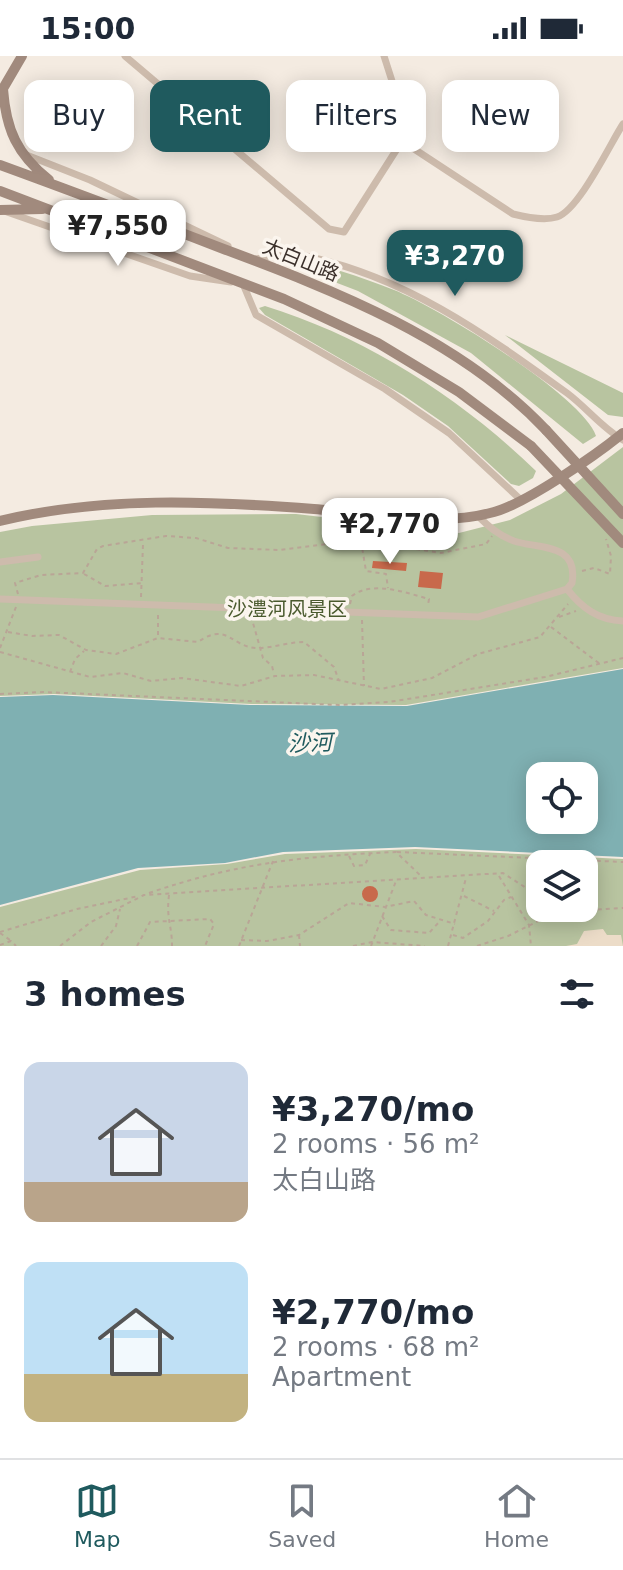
<!DOCTYPE html>
<meta charset="utf-8">
<style>
body{margin:0;font-family:"DejaVu Sans","Noto Sans SC",sans-serif;background:#f2f2f3;color:#1f2937;height:100vh;display:flex;flex-direction:column;font-size:30px;white-space:nowrap}
*{box-sizing:border-box;margin:0}
p{font-size:26px;color:#747a83}
.icon{flex:none;width:44px;height:44px;fill:none;stroke:currentColor;stroke-width:2;stroke-linecap:round;stroke-linejoin:round}
.map{position:relative;height:890px;overflow:hidden}
.panel{display:flex;flex-direction:column;background:#fff;flex:1}
.panel>*{flex:none}
.hud{position:absolute;left:24px;top:24px;width:576px;height:72px;display:flex;gap:16px}
.tools{position:absolute;left:526px;top:706px;display:grid;gap:16px}
.tools a{display:grid;place-items:center;width:72px;height:72px;border-radius:16px;background:#fff;box-shadow:0 4px 20px #0003;font-size:40px}
.price{position:absolute;translate:-50% -68px;padding:0 18px;border-radius:16px;background:#fff;color:#222;font-size:26px;line-height:52px;filter:drop-shadow(0 2px 4px #0008)}
.price::after{content:'';position:absolute;left:50%;top:48px;width:24px;height:18px;margin-left:-12px;background:inherit;clip-path:polygon(0 0,100% 0,50% 100%)}
.price.on{background:#1f5a5e;color:#fff}
ul{padding:0;list-style:none}
li{display:flex;align-items:center;gap:24px;height:200px;padding:0 24px}
li span{display:grid;place-items:center;flex:none;width:224px;height:160px;border-radius:16px;color:#555}
li>.icon{margin-inline-start:auto}
span .icon{width:96px;height:96px;fill:#fffc;stroke-width:1}
li b{font-size:34px}
h2{display:flex;justify-content:space-between;align-items:center;height:96px;padding:0 24px;font-size:34px}
.pill{padding:0 28px;border-radius:16px;background:#fff;box-shadow:0 4px 20px #0003;font-size:28px;line-height:72px}
.pill.on{background:#1f5a5e;color:#fff}
.status{display:flex;justify-content:space-between;align-items:center;height:56px;padding:0 40px;background:#fff;direction:ltr}
.status svg{height:22px;fill:currentColor}
.tabs{display:flex;justify-content:space-around;align-items:center;height:112px;border-top:2px solid #e0e1e3;background:#fff;font-size:22px;color:#747a83}
.tabs a{display:grid;justify-items:center;gap:4px}
.tabs .on{color:#1f5a5e}
.map>svg:first-child{display:block}
.green{fill:#b8c4a0;fill-rule:evenodd}
.plaza{fill:#ecdcc8}
.water{fill:#7fb0b2;fill-rule:evenodd}
.building{fill:#c8694b}
.lines{fill:none;stroke-linecap:round;stroke-linejoin:round}
.path{stroke:#b9a596;stroke-width:2;stroke-dasharray:4 4;stroke-linecap:butt}
.street{stroke:#cdbbac;stroke-width:7}
.secondary{stroke:#a18a7d;stroke-width:10}
.secondary-bridge{stroke:#a18a7d;stroke-width:10}
.labels{text-anchor:middle;dominant-baseline:central;stroke-width:7;stroke-linejoin:round;paint-order:stroke}
.street-label{font-size:20px;fill:#3b302b;stroke:#fbf5ee}
.park-label{font-size:20px;fill:#4a5a2e;stroke:#fbf5ee}
.water-label{font-size:22px;font-style:italic;fill:#1f5a5e;stroke:#fbf5ee}
</style>
<div class="status"><b>15:00</b><svg viewBox="0 0 49 12"><path d="M0 12V9h3v3zM5 12V6h3v6zM10 12V3h3v9zM15 12V0h3v12zM26 1h20v11H26zM47 4h2v5h-2z"/></svg></div>
<div class="map">
<svg width="623" height="890" viewBox="0 0 623 890">
<rect width="100%" height="100%" fill="#f4ebe1"/>
<path class="green" d="M287 204C323 207 360 221 394 234 437 251 583 340 596 380L583 388 471 297 358 235 285 207Z
M265 250C366 281 461 342 536 415L533 422 519 430 511 428 448 370 403 339 265 259 259 252Z
M505 279 623 337V361L608 359Z
M623 391V612L406 649 251 648 54 638 0 640V476L32 470 152 459 296 458 459 477 510 464 561 438Z
M416 793 623 803V890H0V851L140 814 227 808 285 798ZM540 808H584V852H540Z"/>
<path class="plaza" d="M603 873 607 879H621L623 890H566L577 888 584 875Z"/>
<path class="water" d="M623 613V801L415 791 283 796 225 807 138 812 0 849V641L53 639 250 649 407 650ZM540 720H584V764H540Z"/>
<path class="building" d="M373 505 407 507 406 515 372 512Z
M420 515 443 517 441 533 418 531Z
M362 838a8 8 0 1 1 16 0a8 8 0 1 1-16 0Z"/>
<g class="lines">
<path class="path" d="M361 485 366 515 386 518 388 532
M582 515 594 512 610 518 611 500 606 483
M84 518 105 530 143 527
M18 538 15 527 41 519 83 517 97 493 103 490 166 480 196 482 228 492 279 494 360 484 441 497 486 488 492 480
M141 541 143 488
M350 548 352 540C372 524 407 537 429 543L428 549
M158 559V580
M251 560 263 602 272 610 274 618
M559 561 576 555
M362 564 364 630
M551 571 600 608
M8 576 32 580 59 579 86 594 116 598 158 582 198 586C228 565 231 592 258 592 273 592 289 586 304 586L334 611 339 625
M0 592 16 551
M0 596 90 621 123 617 151 625 182 622 241 630 275 620 314 619 381 633 432 622 478 598 540 581 568 548
M70 616 75 603 84 595
M0 638 43 636 339 649 389 646 545 621 623 602
M397 796 623 806
M349 800 354 810 365 809 370 798
M499 820 529 869 531 890
M149 837C237 807 304 800 396 796L423 822
M169 839C166 863 172 869 172 890
M464 840 494 855
M382 860 391 874 429 877 440 865
M0 876 77 853 139 840
M0 877 10 884
M299 879 300 890
M453 879 463 882 488 865 504 844 511 841
M241 884 267 885 299 879 349 847 385 851 414 845 426 859 455 868
M0 889 11 885 16 890
M60 890 91 866 144 839 503 817 540 841
M101 890 116 870 120 853
M137 890 150 866 210 863 214 868 205 890
M239 890 273 805
M353 890 372 886 425 890
M371 890 396 825
M448 890 466 822
M477 890 508 880 557 856 623 852"/>
<path class="street" d="M125 0 329 173 344 176 402 85
M384 0 400 50 402 85 513 158C525 161 544 165 557 161 579 154 610 88 623 68
M24 98 90 124 228 190
M7 156 190 220 231 226
M253 203C268 203 283 195 301 199 403 219 484 277 567 337 586 351 602 372 623 384
M243 228 256 259 385 333 449 377 521 444
M0 506 38 501
M567 533C582 552 598 564 623 565
M0 543 478 561 567 533 572 527C579 486 537 493 514 485 498 479 488 470 477 459"/>
<path class="secondary" d="M0 34 3 33C6 74 17 98 49 124
M1 36 22 0
M0 109C74 136 148 164 221 192 336 235 460 283 546 374
M0 135 284 243 378 287 459 336 531 390
M0 154 42 153
M0 465C101 440 210 445 314 453 371 457 438 472 494 456 527 447 596 399 623 377"/>
<path class="secondary-bridge" d="M546 374 623 458
M531 390 623 487"/>
</g>
<g class="labels">
<g class="street-label">
<text transform="translate(301 204) rotate(22)">太白山路</text>
</g>
<g class="park-label">
<text x="287" y="553">沙澧河风景区</text>
</g>
<g class="water-label">
<text transform="translate(310 687) rotate(-2)">沙河</text>
</g>
</g>
</svg>
<div class="tools">
<a><svg class="icon" aria-label="locate" viewBox="0 0 24 24"><circle cx="12" cy="12" r="6"/><path d="M12 2v4M12 18v4M2 12h4M18 12h4"/></svg></a>
<a><svg class="icon" aria-label="layers" viewBox="0 0 24 24"><path d="M12 4l9 5-9 5-9-5zM3 14l9 5 9-5"/></svg></a>
</div>
<b class="price" style="left:118px;top:212px">¥7,550</b>
<b class="price on" style="left:455px;top:242px">¥3,270</b>
<b class="price" style="left:390px;top:510px">¥2,770</b>
<div class="hud">
<a class="pill">Buy</a>
<a class="pill on">Rent</a>
<a class="pill">Filters</a>
<a class="pill">New</a>
</div>
</div>
<section class="panel">
<h2>3 homes<svg class="icon" aria-label="filters" viewBox="0 0 24 24"><path d="M4 7h16M4 17h16"/><circle cx="9" cy="7" r="2"/><circle cx="15" cy="17" r="2"/></svg></h2>
<ul>
<li><span style="background:linear-gradient(#c9d6e8 75%,#b9a48a 0)"><svg class="icon" aria-label="home" viewBox="0 0 24 24"><path d="M3 11l9-7 9 7M6 9v11h12V9"/></svg></span><div><b>¥3,270/mo</b><p>2 rooms · 56 m²</p><p>太白山路</p></div></li>
<li><span style="background:linear-gradient(#bfe0f5 70%,#c2b280 0)"><svg class="icon" aria-label="home" viewBox="0 0 24 24"><path d="M3 11l9-7 9 7M6 9v11h12V9"/></svg></span><div><b>¥2,770/mo</b><p>2 rooms · 68 m²</p><p>Apartment</p></div></li>
</ul>
</section>
<nav class="tabs">
<a class="on"><svg class="icon" aria-label="map" viewBox="0 0 24 24"><path d="M3 6l6-2 6 2 6-2v14l-6 2-6-2-6 2zM9 4v14M15 6v14"/></svg>Map</a>
<a><svg class="icon" aria-label="saved" viewBox="0 0 24 24"><path d="M7 4h10v16l-5-4-5 4z"/></svg>Saved</a>
<a><svg class="icon" aria-label="home" viewBox="0 0 24 24"><path d="M3 11l9-7 9 7M6 9v11h12V9"/></svg>Home</a>
</nav>
